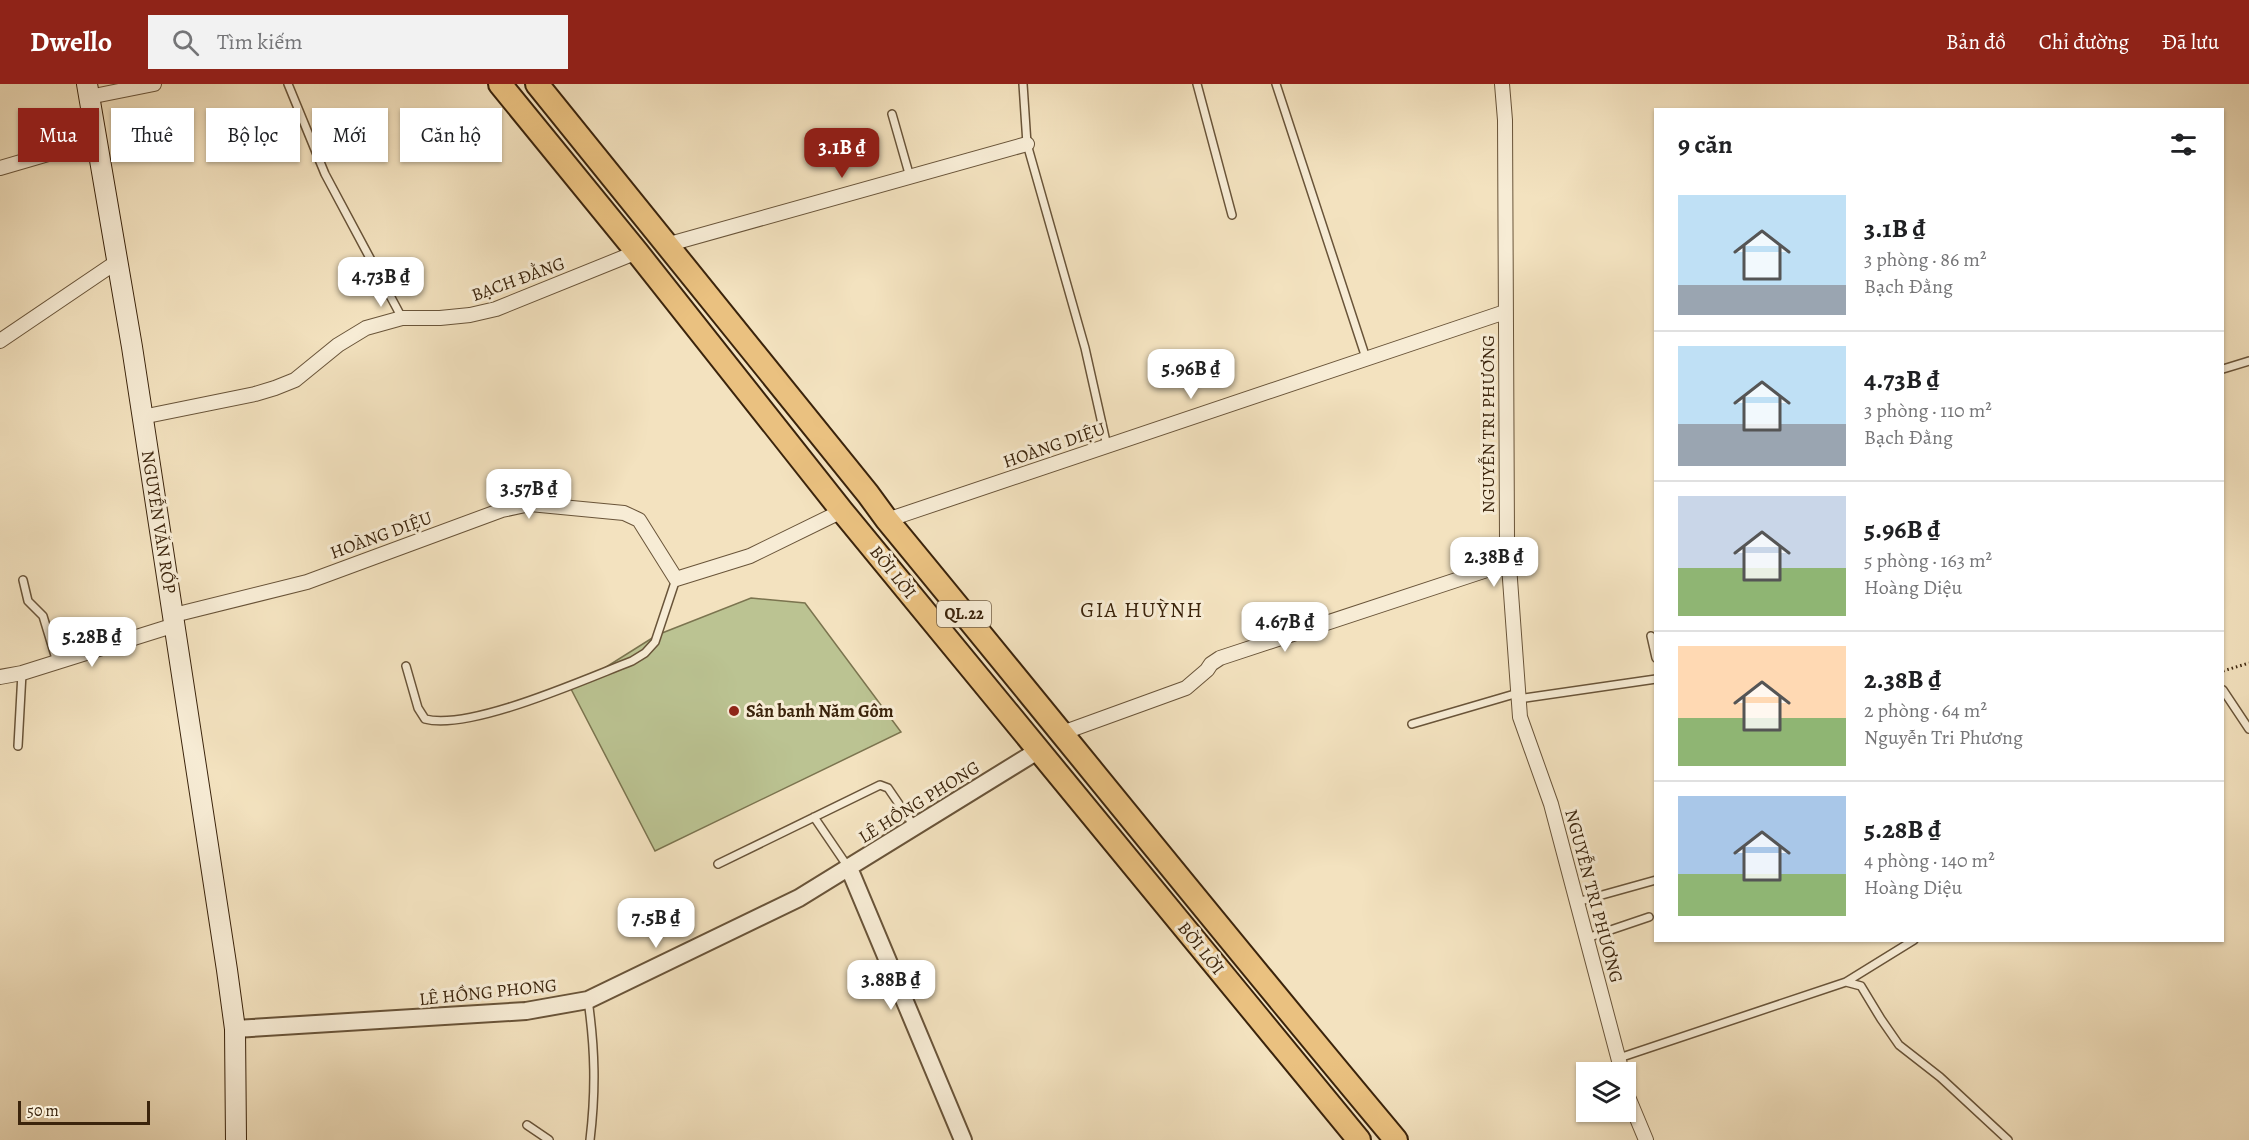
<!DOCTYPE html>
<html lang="vi">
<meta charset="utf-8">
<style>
body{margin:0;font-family:Alegreya,serif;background:#f2f2f2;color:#202124;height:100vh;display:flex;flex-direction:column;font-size:22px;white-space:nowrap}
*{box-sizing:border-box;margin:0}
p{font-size:20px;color:#757577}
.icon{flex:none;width:33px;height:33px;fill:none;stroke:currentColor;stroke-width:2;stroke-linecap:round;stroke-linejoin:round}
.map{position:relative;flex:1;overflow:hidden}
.side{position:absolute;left:1654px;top:24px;width:570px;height:834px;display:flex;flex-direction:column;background:#fff;border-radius:0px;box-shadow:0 2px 4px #0004}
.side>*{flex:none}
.guide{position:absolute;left:18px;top:24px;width:570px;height:54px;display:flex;gap:12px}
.fabs{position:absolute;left:1576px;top:978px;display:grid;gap:12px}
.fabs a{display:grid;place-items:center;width:60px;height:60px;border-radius:0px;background:#fff;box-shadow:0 2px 4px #0004;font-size:30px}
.scale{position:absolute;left:18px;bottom:15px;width:132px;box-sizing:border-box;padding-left:6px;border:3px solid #3b240c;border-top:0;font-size:16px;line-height:21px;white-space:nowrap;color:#3b240c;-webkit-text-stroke:4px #f7ecd5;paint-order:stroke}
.price{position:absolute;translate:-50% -51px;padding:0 14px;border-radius:12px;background:#fff;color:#222;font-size:20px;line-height:39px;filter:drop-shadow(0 2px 3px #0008)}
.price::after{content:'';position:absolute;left:50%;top:36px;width:18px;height:14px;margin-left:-9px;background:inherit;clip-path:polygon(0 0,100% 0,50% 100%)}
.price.on{background:#8f2418;color:#fff}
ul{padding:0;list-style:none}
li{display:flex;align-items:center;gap:18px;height:150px;padding:0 24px}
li+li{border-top:2px solid #e0e0e0}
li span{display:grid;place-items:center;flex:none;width:168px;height:120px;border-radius:0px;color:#555}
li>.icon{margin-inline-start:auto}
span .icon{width:72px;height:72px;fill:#fffc;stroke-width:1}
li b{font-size:26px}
h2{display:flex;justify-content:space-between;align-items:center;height:72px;padding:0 24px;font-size:26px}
.chip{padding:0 21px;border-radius:0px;background:#fff;box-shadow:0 2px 4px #0004;font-size:21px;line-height:54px}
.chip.on{background:#8f2418;color:#fff}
header{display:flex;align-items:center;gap:36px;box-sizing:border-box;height:84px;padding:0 30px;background:#8f2418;color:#fff}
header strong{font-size:28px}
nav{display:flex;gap:33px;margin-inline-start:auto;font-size:21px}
.search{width:420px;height:54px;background:#f2f2f2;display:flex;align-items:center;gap:15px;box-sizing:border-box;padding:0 21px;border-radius:0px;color:#757577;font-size:22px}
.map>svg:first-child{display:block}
.green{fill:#bbc392;stroke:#7b744f;stroke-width:1.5}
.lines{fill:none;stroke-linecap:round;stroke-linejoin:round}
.service-casing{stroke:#695439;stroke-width:10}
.minor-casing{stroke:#695439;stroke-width:16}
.tertiary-casing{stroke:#695439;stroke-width:20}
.secondary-casing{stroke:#3b240c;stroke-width:22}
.trunk-casing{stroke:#3b240c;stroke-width:26}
.path{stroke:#3b240c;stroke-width:3;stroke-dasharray:1.5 3;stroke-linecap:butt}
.service{stroke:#f7ecd5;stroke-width:7}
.minor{stroke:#f7ecd5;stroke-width:14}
.tertiary{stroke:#f7ecd5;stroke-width:16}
.secondary{stroke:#f7ecd5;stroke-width:20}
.trunk{stroke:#eac180;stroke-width:22}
.poi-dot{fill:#8f2418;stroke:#f7ecd5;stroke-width:2}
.labels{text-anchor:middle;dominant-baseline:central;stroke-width:6;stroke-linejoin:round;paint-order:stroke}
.shield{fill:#f7ecd5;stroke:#736048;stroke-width:1.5}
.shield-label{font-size:16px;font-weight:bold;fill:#3b240c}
.street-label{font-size:18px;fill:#3b240c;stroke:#f7ecd5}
.poi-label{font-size:18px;font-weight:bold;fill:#3b240c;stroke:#f7ecd5;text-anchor:start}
.quarter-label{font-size:21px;letter-spacing:1.5px;fill:#3b240c;stroke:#f7ecd5}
</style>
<header>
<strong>Dwello</strong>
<div class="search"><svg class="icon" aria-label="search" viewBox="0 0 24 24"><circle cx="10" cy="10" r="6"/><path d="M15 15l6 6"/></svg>Tìm kiếm</div>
<nav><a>Bản đồ</a><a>Chỉ đường</a><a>Đã lưu</a></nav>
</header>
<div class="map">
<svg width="2249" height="1056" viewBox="0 0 2249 1056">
<rect width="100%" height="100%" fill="#f3e2bf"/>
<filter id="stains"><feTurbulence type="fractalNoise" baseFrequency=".00333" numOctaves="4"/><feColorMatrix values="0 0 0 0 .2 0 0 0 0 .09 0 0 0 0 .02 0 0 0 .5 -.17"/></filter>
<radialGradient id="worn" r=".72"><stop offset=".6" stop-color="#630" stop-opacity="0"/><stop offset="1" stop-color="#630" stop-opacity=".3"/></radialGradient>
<path class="green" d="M751 514 805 519 901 648 655 767 571 605 657 551Z"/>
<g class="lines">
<defs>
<path id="service" d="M288 0 325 90 402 234
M1023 0 1027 60 1085 264 1107 362
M1197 0 1232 131
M1276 0 1366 274
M892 30 910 93
M2223 285 2249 277
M23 496 28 517 43 532 57 578
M1651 552 1656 574
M406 582 418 624 425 635C470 647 585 595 632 577L645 569 655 558 676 495
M2223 606 2249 645
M1518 615 1656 595
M1412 640 1518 609
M18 662 22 589
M814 733 848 783
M718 780 880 701 888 704 914 742
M1577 818 1656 796
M1587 854 1649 833
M1846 898 1914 856
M588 916C595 965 596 1006 590 1056
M1619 974 1846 898 1861 902 1881 935 1899 961 1940 993 2008 1056
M527 1041 549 1056"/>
<path id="minor" d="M1502 0 1505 36 1507 454 1520 633 1551 720 1622 988
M89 13 154 0
M0 84 96 56
M666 161 1027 60
M0 257 118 177
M142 333 255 310 275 304 295 296 338 261 366 244 402 234H440L470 231 496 225 637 168
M887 436 1505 228
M174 531 307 498 502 426 530 420 624 429 639 436 676 495 750 472 842 427
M0 593 22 589 175 541
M1062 649 1186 604 1207 586 1211 580 1220 574 1508 479
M1626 1008 1646 1056"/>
<path id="tertiary" d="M849 784 963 1056
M235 945 526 927 588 916 799 814 1039 666"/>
<path id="secondary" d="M87 0 132 263 227 886 235 945 236 1056"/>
<path id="trunk" d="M500 0 637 168 842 427 1359 1056
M537 0 868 410 887 436C1057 642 1224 851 1396 1056"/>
</defs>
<use href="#service" class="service-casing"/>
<use href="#minor" class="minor-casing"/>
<use href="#tertiary" class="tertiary-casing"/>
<use href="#secondary" class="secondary-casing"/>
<use href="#trunk" class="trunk-casing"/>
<path class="path" d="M2223 587 2249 579"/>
<use href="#service" class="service"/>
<use href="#minor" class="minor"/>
<use href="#tertiary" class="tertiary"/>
<use href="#secondary" class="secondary"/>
<use href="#trunk" class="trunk"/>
</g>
<circle class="poi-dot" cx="734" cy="627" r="6"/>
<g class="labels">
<rect class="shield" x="937" y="517" width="54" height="26" rx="4.5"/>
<g class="shield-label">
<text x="964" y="530">QL.22</text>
</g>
<g class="street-label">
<text transform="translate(518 195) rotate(-20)">BẠCH ĐẰNG</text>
<text transform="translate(1488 340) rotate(-90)">NGUYỄN TRI PHƯƠNG</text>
<text transform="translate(1054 361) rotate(-19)">HOÀNG DIỆU</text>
<text transform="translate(159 438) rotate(81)">NGUYỄN VĂN RỐP</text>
<text transform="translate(381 451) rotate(-20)">HOÀNG DIỆU</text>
<text transform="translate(893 488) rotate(51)">BỜI LỜI</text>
<text transform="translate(919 718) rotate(-32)">LÊ HỒNG PHONG</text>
<text transform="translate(1594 812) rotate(75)">NGUYỄN TRI PHƯƠNG</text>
<text transform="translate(1201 864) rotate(51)">BỜI LỜI</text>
<text transform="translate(488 908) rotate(-6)">LÊ HỒNG PHONG</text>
</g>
<g class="poi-label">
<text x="746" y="627">Sân banh Năm Gôm</text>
</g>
<g class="quarter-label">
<text x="1142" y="526">GIA HUỲNH</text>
</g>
</g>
<rect width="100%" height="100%" filter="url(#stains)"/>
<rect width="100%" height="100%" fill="url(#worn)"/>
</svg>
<div class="fabs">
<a><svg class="icon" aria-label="layers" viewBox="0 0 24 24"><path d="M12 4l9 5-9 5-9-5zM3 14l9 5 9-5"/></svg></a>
</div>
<div class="scale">50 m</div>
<b class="price on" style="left:842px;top:95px">3.1B ₫</b>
<b class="price" style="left:381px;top:224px">4.73B ₫</b>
<b class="price" style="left:1191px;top:316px">5.96B ₫</b>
<b class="price" style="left:529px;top:436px">3.57B ₫</b>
<b class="price" style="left:1494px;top:504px">2.38B ₫</b>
<b class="price" style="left:1285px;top:569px">4.67B ₫</b>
<b class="price" style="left:92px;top:584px">5.28B ₫</b>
<b class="price" style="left:656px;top:865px">7.5B ₫</b>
<b class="price" style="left:891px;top:927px">3.88B ₫</b>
<div class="guide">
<a class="chip on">Mua</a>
<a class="chip">Thuê</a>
<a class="chip">Bộ lọc</a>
<a class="chip">Mới</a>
<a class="chip">Căn hộ</a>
</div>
<section class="side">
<h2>9 căn<svg class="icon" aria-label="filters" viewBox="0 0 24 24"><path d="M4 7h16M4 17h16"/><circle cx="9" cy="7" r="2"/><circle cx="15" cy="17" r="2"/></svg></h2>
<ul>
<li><span style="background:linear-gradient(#bfe0f5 75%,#9aa5b1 0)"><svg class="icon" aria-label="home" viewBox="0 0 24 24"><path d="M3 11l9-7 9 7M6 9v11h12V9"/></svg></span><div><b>3.1B ₫</b><p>3 phòng · 86 m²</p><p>Bạch Đằng</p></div></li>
<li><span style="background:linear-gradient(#bfe0f5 65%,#9aa5b1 0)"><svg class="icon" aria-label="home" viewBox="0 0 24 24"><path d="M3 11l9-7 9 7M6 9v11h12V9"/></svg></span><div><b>4.73B ₫</b><p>3 phòng · 110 m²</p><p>Bạch Đằng</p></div></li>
<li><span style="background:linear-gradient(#c9d6e8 60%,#8fb573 0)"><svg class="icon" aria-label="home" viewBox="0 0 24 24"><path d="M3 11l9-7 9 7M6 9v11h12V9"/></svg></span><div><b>5.96B ₫</b><p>5 phòng · 163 m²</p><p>Hoàng Diệu</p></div></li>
<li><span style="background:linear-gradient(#ffd9b3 60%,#8fb573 0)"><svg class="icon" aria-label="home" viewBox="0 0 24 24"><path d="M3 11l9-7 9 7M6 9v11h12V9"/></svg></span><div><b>2.38B ₫</b><p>2 phòng · 64 m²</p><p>Nguyễn Tri Phương</p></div></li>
<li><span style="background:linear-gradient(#a9c7e8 65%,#8fb573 0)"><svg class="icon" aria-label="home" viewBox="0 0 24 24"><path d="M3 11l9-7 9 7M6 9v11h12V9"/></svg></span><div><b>5.28B ₫</b><p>4 phòng · 140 m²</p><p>Hoàng Diệu</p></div></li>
</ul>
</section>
</div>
